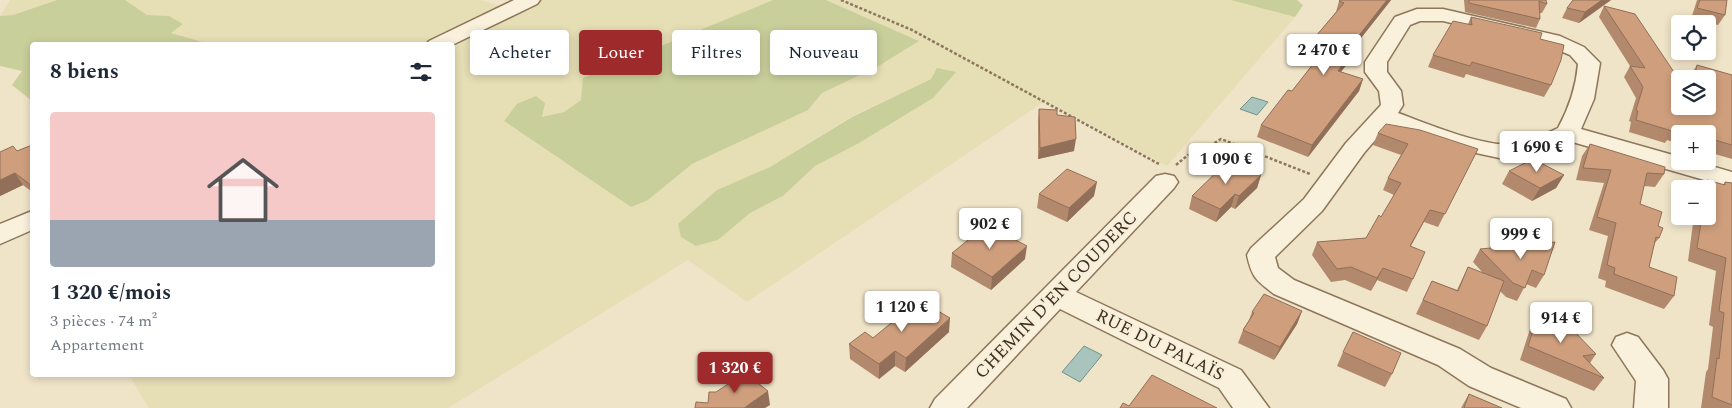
<!DOCTYPE html>
<html lang="fr">
<meta charset="utf-8">
<style>
body{margin:0;font-family:Spectral,serif;background:#f2f2f3;color:#1f2937;height:100vh;display:flex;flex-direction:column;font-size:19px;white-space:nowrap}
*{box-sizing:border-box;margin:0}
p{font-size:16px;color:#747a83}
.icon{flex:none;width:28px;height:28px;fill:none;stroke:currentColor;stroke-width:2;stroke-linecap:round;stroke-linejoin:round}
.map{position:relative;flex:1;overflow:hidden}
.drawer{position:absolute;left:30px;top:42px;width:425px;height:335px;display:flex;flex-direction:column;background:#fff;border-radius:5px;box-shadow:0 2px 8px #0003}
.drawer>*{flex:none}
.top-card{position:absolute;left:470px;top:30px;width:475px;height:45px;display:flex;gap:10px}
.controls{position:absolute;left:1671px;top:15px;display:grid;gap:10px}
.controls a{display:grid;place-items:center;width:45px;height:45px;border-radius:5px;background:#fff;box-shadow:0 2px 8px #0003;font-size:25px}
.price{position:absolute;translate:-50% -42px;padding:0 11px;border-radius:5px;background:#fff;color:#222;font-size:16px;line-height:32px;filter:drop-shadow(0 1px 2px #0008)}
.price::after{content:'';position:absolute;left:50%;top:30px;width:15px;height:11px;margin-left:-8px;background:inherit;clip-path:polygon(0 0,100% 0,50% 100%)}
.price.active{background:#9e2a2b;color:#fff}
ul{padding:0;list-style:none}
li{display:grid;align-content:center;gap:10px;height:265px;padding:0 20px}
li+li{border-top:1px solid #e0e1e3}
li span{display:grid;place-items:center;height:155px;border-radius:5px;color:#555}
li>.icon{margin-inline-start:auto}
span .icon{width:90px;height:90px;fill:#fffc;stroke-width:1}
li b{font-size:21px}
h2{display:flex;justify-content:space-between;align-items:center;height:60px;padding:0 20px;font-size:21px}
.tag{padding:0 18px;border-radius:5px;background:#fff;box-shadow:0 2px 8px #0003;font-size:18px;line-height:45px}
.tag.active{background:#9e2a2b;color:#fff}
.map>svg:first-child{display:block}
.farmland{fill:#e6deb5;fill-rule:evenodd}
.green{fill:#c9cf9b}
.water{fill:#a9c4bc;stroke:#6f938a}
.lines{fill:none;stroke-linecap:round;stroke-linejoin:round}
.minor-casing{stroke:#8d765c;stroke-width:3}
.path{stroke:#8d765c;stroke-width:2.5;stroke-dasharray:3 2;stroke-linecap:butt}
.minor{fill:#faf1dc;fill-rule:evenodd}
.wall{fill:#b2896c}
.shaded-wall{fill:#916f58}
.building{fill:#cf9f7d;stroke:#916f58}
.labels{text-anchor:middle;dominant-baseline:central;stroke-width:4;stroke-linejoin:round;paint-order:stroke}
.street-label{font-size:18px;fill:#3d2e20;stroke:#f7eed8}
</style>
<div class="map">
<svg width="1732" height="408" viewBox="0 0 1732 408">
<rect width="100%" height="100%" fill="#f0e4c8"/>
<path class="farmland" d="M10 0H57L13 15 0 16Z
M125 0H481L503 7 425 45H213L171 33 183 24 169 16 147 15Z
M540 0H773L746 11 581 100 564 112 542 117 504 121 564 162 648 200 692 164 808 110 822 93 877 67 919 41 826 0H1231L1295 17 1167 166 1045 101 747 302 688 260 448 408H149L129 375H452V45H446ZM931 79 859 143 815 166 783 196 750 213 718 240 717 190 770 167 852 116Z"/>
<path class="green" d="M57 0H125L147 15 169 16 183 24 171 33 213 45H32V101L12 85 22 71 0 66V16L13 15Z
M773 0H826L919 41 877 67 822 93 808 110 692 164 648 200 631 207 504 121 517 104 536 96 545 103 542 117 564 112 581 100 583 78Z
M1231 0H1297L1303 5 1295 17Z
M937 68 956 72 933 98 859 143 815 166 783 196 750 213 718 240 696 246 681 237 678 224 717 190 770 167 852 117 931 79Z"/>
<path class="water" d="M1252 97 1268 102 1257 115 1240 109Z
M1084 346 1102 355 1080 382 1062 372Z"/>
<g class="lines">
<defs>
<path id="minor" d="M514 0H540L537 4 452 45H426L429 41Z
M1417 9H1443L1560 36 1584 47 1600 63 1594 99 1581 129 1680 157V161H1694L1732 172V188L1569 141 1538 154 1517 159H1504L1462 150 1388 125 1364 153 1322 211 1275 257 1278 268 1294 280 1460 349 1491 368 1566 399 1571 408H1521L1469 386 1438 365 1274 294C1256 280 1252 278 1247 255L1251 248 1304 199 1346 143 1381 105 1379 91 1365 72V62L1395 17ZM1420 21H1443L1546 45 1570 55 1578 64C1576 87 1569 108 1558 128 1545 134 1532 142 1518 144 1486 149 1429 124 1398 113L1403 105 1401 91 1387 72V62L1410 25Z
M1165 174 1174 176 1178 182 1174 188 1076 292 1241 370 1269 408H1233L1219 388 1060 309 967 408H930L935 399 1156 176Z
M32 211V230L0 244V224Z
M1627 333 1638 337 1663 370 1668 379V408H1634L1636 381 1612 345 1616 337Z"/>
</defs>
<use href="#minor" class="minor-casing"/>
<path class="path" d="M841 0 912 30 1159 164
M1176 165 1188 155 1200 152 1221 139 1310 174"/>
<use href="#minor" class="minor"/>
</g>
<path class="wall" d="M1391 0 1350 52 1351 53 1347 64 1341 72 1363 79 1359 91 1308 157 1257 137 1261 125 1292 91 1313 64 1302 60 1305 49 1336 12 1339 1Z
M1464 0H1546L1547 4 1542 13H1540V19L1536 28 1465 12Z
M1573 0H1611L1579 23 1562 18 1567 8Z
M1697 0H1727L1725 15 1718 25 1691 19Z
M1604 6 1680 106 1708 79H1689L1690 76 1697 65 1732 75V159L1708 152V134H1680V144L1667 140 1665 143 1629 132 1631 122 1629 121 1636 98 1624 77 1630 66 1599 17Z
M1471 17 1540 39 1551 85 1544 97 1466 74 1464 78 1428 67 1433 55 1468 24Z
M1039 109 1057 115 1074 151 1038 159V120Z
M1378 133 1478 149 1438 227 1424 222 1411 246 1413 279 1407 292 1377 280 1371 291 1345 280 1331 282 1312 255 1317 242 1366 238 1381 217 1394 195 1383 190 1388 178 1401 155 1373 145Z
M1590 144 1664 174 1655 187 1644 186 1640 204 1658 226 1659 238 1654 244 1649 267 1674 296 1664 309 1605 287 1606 281 1598 278 1608 236 1589 230 1604 183 1576 180 1582 156Z
M32 145V192L23 185 0 196 17 151Z
M1509 171 1564 175 1556 188 1532 201 1502 184Z
M1261 175 1257 188 1235 209 1231 207 1216 222 1189 209 1192 196Z
M1707 180 1723 185 1725 182 1732 183V408H1701L1706 372 1708 369 1713 327 1709 325 1716 271 1688 261 1694 216H1708V189H1700Z
M1039 194 1094 196 1067 222 1037 208Z
M1480 249 1544 275 1536 288 1526 284 1517 301 1506 297 1500 291 1487 326 1479 340 1416 314 1432 281 1457 290 1468 267 1483 273 1473 262Z
M952 253 1025 259 991 290 951 267Z
M1302 311 1297 324 1274 360 1238 343 1243 330 1249 320 1252 312Z
M1538 316 1596 354 1590 363 1604 378 1594 391 1520 360 1530 329Z
M949 332 905 372 895 366 879 379 850 359 849 344 873 338Z
M1343 352 1392 374 1385 387 1337 366Z
M1469 394 1502 408H1461Z"/>
<path class="shaded-wall" d="M1387 0H1391L1350 52 1351 53 1347 64 1333 82 1338 71 1349 48Z
M1602 0H1611L1579 23 1585 12Z
M1363 79 1359 91 1308 157 1312 145Z
M1076 139 1074 151 1038 159 1040 148Z
M15 173 23 185 0 196V180Z
M1261 175 1257 188 1235 209 1239 196Z
M1564 175 1556 188 1532 201 1540 188Z
M1097 182 1094 196 1067 222 1069 208Z
M1235 194 1231 207 1216 222 1220 209Z
M1027 246 1025 259 991 290 992 277Z
M1383 268 1377 280 1371 291 1377 278Z
M1302 311 1297 324 1274 360 1280 347Z
M950 318 949 332 905 372 906 358Z
M895 351V366L879 379V364Z
M768 391 770 405 765 408H744Z"/>
<path class="building" d="M1340 0H1387L1349 48 1351 49 1349 52 1351 53 1338 71 1363 79 1312 145 1261 125 1288 90 1292 91 1321 54 1305 49 1344 3 1339 1Z
M1469 0H1546L1547 4 1539 1 1540 19 1469 3Z
M1573 0H1602L1585 12 1567 8Z
M1700 0H1727L1725 15 1697 8Z
M1604 6 1635 14 1680 81V106H1708V79H1694L1697 65 1732 75V145L1708 138V134H1693L1673 128 1672 131 1636 120 1638 111 1636 110 1643 87 1630 66 1645 68Z
M1471 17 1542 33 1540 39 1564 45 1561 60 1551 85 1472 62 1470 66 1433 55 1453 21 1472 25Z
M1039 109 1057 110V115L1075 117 1076 139 1040 148Z
M1386 124 1420 130 1478 149 1445 214 1430 210 1410 246 1425 252 1413 279 1383 268 1377 278 1351 267 1337 269 1317 242 1366 238 1379 215 1381 217 1401 183 1388 178 1408 144 1378 133Z
M1590 144 1665 167 1664 174 1647 173 1640 204 1662 212 1658 226 1663 228 1659 238 1656 237 1649 267 1677 277 1674 296 1614 274 1615 268 1607 265 1616 223 1597 217 1611 170 1583 168Z
M32 145V186L15 173 0 180V152L13 146 17 151Z
M1533 159 1564 175 1540 188 1509 171Z
M1228 161 1261 175 1239 196 1235 194 1220 209 1192 196Z
M1067 169 1097 182 1069 208 1039 194Z
M1707 180 1725 185V182L1732 183V405L1712 397 1717 358 1719 359 1724 313 1719 311 1726 258 1697 248 1702 216H1708V189H1705Z
M987 225 1027 246 992 277 952 253Z
M1555 242 1544 275 1532 270 1525 288 1513 283 1480 249Z
M1468 267 1504 281 1487 326 1423 300 1432 281 1458 291Z
M1264 294 1302 311 1280 347 1243 330 1254 313 1252 312Z
M919 300 950 318 906 358 895 351 879 364 849 344 865 332 873 338Z
M1538 316 1571 328 1596 354 1583 356 1604 378 1528 346Z
M1353 332 1401 353 1392 374 1343 352Z
M745 373 768 391 744 408H695L696 402 708 403 709 392H716Z
M1152 375 1217 408H1120L1123 403 1129 406Z
M1469 394 1502 408H1464Z"/>
<g class="labels">
<g class="street-label">
<text transform="translate(1056 295) rotate(-46)">CHEMIN D'EN COUDERC</text>
<text transform="translate(1160 345) rotate(26)">RUE DU PALAÏS</text>
</g>
</g>
</svg>
<div class="controls">
<a><svg class="icon" aria-label="locate" viewBox="0 0 24 24"><circle cx="12" cy="12" r="6"/><path d="M12 2v4M12 18v4M2 12h4M18 12h4"/></svg></a>
<a><svg class="icon" aria-label="layers" viewBox="0 0 24 24"><path d="M12 4l9 5-9 5-9-5zM3 14l9 5 9-5"/></svg></a>
<a>+</a>
<a>−</a>
</div>
<b class="price" style="left:1324px;top:76px">2 470 €</b>
<b class="price" style="left:1537px;top:173px">1 690 €</b>
<b class="price" style="left:1226px;top:185px">1 090 €</b>
<b class="price" style="left:990px;top:250px">902 €</b>
<b class="price" style="left:1521px;top:260px">999 €</b>
<b class="price" style="left:902px;top:333px">1 120 €</b>
<b class="price" style="left:1561px;top:344px">914 €</b>
<b class="price active" style="left:735px;top:394px">1 320 €</b>
<div class="top-card">
<a class="tag">Acheter</a>
<a class="tag active">Louer</a>
<a class="tag">Filtres</a>
<a class="tag">Nouveau</a>
</div>
<section class="drawer">
<h2>8 biens<svg class="icon" aria-label="filters" viewBox="0 0 24 24"><path d="M4 7h16M4 17h16"/><circle cx="9" cy="7" r="2"/><circle cx="15" cy="17" r="2"/></svg></h2>
<ul>
<li><span style="background:linear-gradient(#f6c9c9 70%,#9aa5b1 0)"><svg class="icon" aria-label="home" viewBox="0 0 24 24"><path d="M3 11l9-7 9 7M6 9v11h12V9"/></svg></span><div><b>1 320 €/mois</b><p>3 pièces · 74 m²</p><p>Appartement</p></div></li>
</ul>
</section>
</div>
